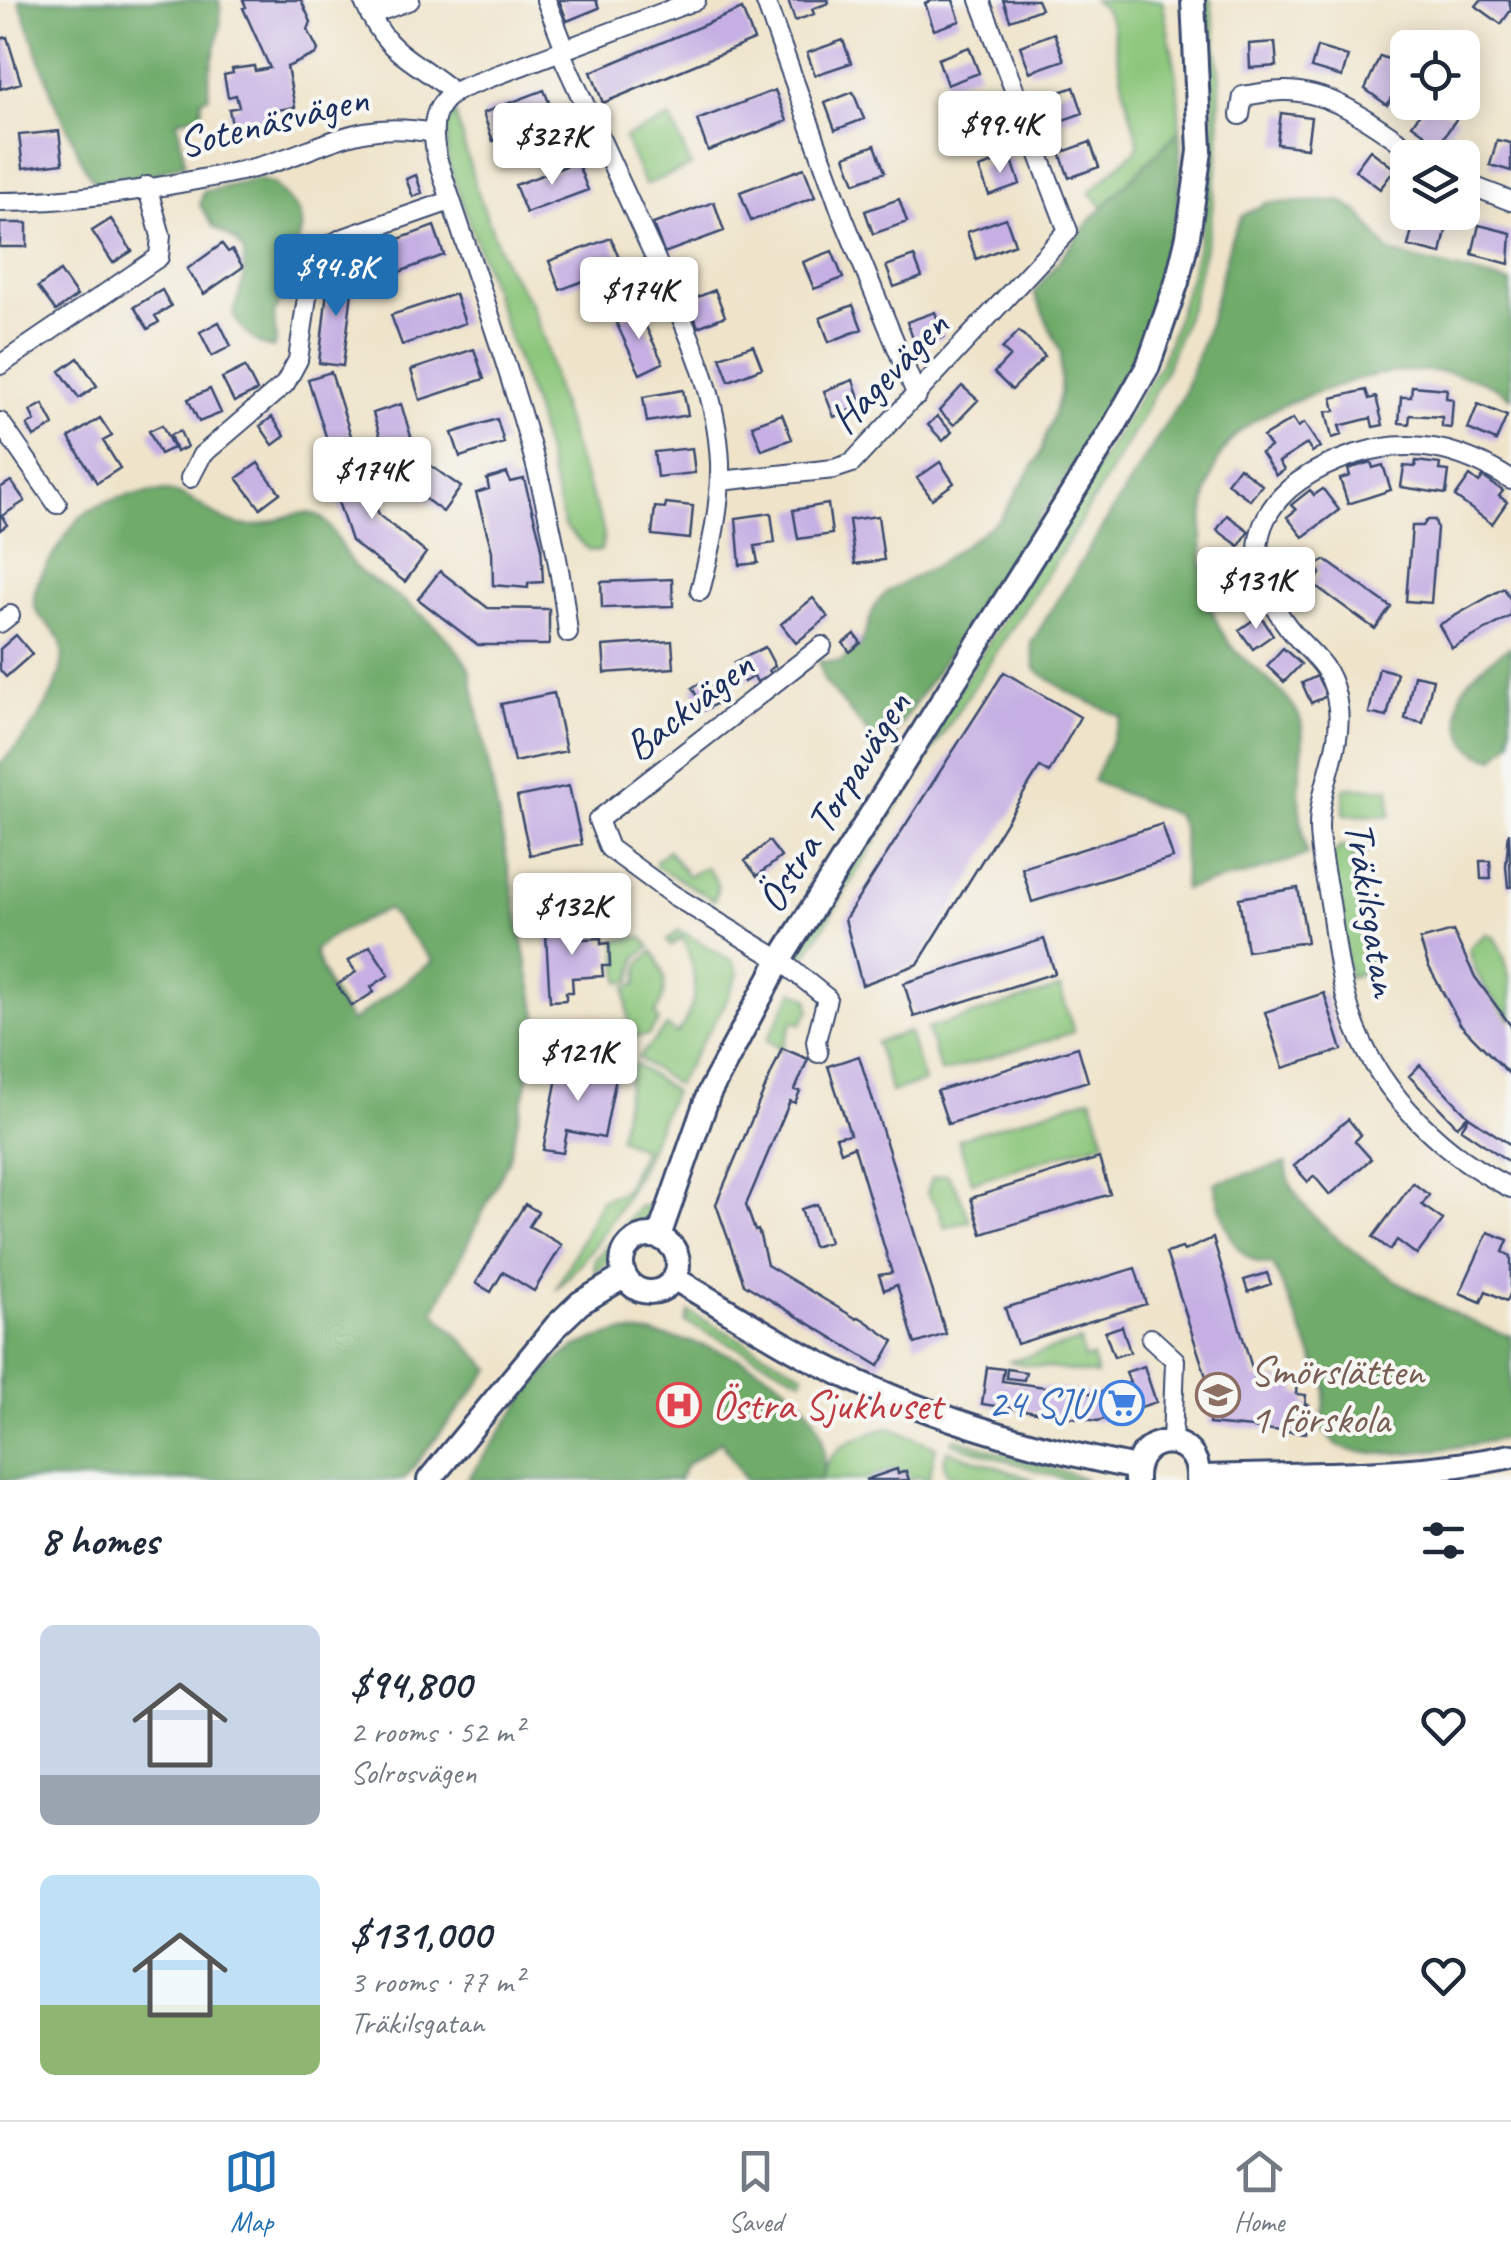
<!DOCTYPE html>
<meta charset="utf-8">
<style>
body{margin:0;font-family:Caveat,sans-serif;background:#f6f6f7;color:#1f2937;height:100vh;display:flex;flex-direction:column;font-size:38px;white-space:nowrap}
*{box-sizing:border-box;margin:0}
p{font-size:32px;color:#747a83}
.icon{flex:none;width:55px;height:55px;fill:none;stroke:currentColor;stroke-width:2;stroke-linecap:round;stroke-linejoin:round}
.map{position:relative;height:1480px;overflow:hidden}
.sheet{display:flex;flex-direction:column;background:#fff;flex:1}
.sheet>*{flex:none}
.buttons{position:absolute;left:1390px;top:30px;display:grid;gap:20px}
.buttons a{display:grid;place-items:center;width:90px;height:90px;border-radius:15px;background:#fff;box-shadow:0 5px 25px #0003;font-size:50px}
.price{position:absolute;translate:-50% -85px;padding:0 22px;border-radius:10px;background:#fff;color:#222;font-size:32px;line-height:65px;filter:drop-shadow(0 2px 5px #0008)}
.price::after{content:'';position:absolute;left:50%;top:60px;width:30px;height:22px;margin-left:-15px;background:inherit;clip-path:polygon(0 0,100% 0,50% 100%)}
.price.active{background:#1f6fb2;color:#fff}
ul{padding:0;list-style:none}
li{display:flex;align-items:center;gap:30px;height:250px;padding:0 40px}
li span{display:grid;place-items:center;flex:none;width:280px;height:200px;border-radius:15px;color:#555}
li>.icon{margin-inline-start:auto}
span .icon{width:120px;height:120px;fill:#fffc;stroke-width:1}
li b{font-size:42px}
h2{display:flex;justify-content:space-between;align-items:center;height:120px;padding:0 40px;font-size:42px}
.tab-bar{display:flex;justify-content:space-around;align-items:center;height:140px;border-top:2px solid #e0e1e3;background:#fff;font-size:28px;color:#747a83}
.tab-bar a{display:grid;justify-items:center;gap:5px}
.tab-bar .active{color:#1f6fb2}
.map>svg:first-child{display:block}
.green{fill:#8bc67a;stroke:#537a6c;stroke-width:2.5}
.forest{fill:#70ab6a;stroke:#466d64;stroke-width:2.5;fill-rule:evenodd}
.building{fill:#c5afe3}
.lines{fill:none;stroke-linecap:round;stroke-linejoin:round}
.minor-casing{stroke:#3b4a6e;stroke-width:22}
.tertiary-casing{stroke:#3b4a6e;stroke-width:28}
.minor{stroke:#fff;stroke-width:18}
.tertiary{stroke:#fff;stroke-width:22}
.labels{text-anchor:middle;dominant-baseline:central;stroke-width:8;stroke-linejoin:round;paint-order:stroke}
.street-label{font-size:42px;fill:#1b2f5e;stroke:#f6f6f2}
.education-label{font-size:42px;fill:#785e54;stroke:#f6f6f2;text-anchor:start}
.shop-label{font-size:42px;fill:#366cbe;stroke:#f6f6f2;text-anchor:end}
.health-label{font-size:42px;fill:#be3a42;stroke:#f6f6f2;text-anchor:start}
</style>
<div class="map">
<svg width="1511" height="1480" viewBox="0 0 1511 1480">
<rect width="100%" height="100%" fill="#f6f6f2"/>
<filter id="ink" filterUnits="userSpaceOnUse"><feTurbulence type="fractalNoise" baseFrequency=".01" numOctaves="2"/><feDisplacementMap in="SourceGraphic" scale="20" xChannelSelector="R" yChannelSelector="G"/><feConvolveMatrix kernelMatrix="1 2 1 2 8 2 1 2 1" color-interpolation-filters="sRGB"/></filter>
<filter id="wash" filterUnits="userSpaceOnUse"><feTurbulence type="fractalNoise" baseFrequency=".0048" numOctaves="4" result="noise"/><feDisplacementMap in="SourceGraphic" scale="40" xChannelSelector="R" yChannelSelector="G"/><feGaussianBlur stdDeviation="2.25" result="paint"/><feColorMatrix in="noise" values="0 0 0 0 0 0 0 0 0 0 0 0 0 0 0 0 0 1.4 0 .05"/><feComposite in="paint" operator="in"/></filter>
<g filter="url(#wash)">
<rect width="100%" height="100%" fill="#efe4ca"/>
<path class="green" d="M1093 0H1162L1177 76 1180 130 1103 207 1090 192 1137 149 1138 141 1124 90 1112 24 1105 10Z
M1200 0H1211L1220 81 1219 151 1210 226 1192 301 1167 367 1140 421 1067 544 916 775 801 964 798 953 818 919 1161 363C1193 279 1217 191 1213 100 1211 66 1204 33 1200 0Z
M455 113 477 191 505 264 531 303 547 348 554 383 578 461 601 521 604 535 601 551 589 550 564 526 535 411 447 159V125Z
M671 118 691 166 645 185 624 138Z
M1344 788H1390V816L1344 815Z
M1340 847H1368L1367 852 1353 853C1354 894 1361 931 1375 969L1349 977 1331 857Z
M668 850 688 876 706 867C716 877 721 888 714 900L656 866V861Z
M679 930 734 962 738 974 725 1004 676 1085 638 1058 667 1026 677 1034C701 1002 698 971 682 937L671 946 667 941Z
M1486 934 1493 936C1511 962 1511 988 1511 1020 1494 1000 1470 973 1470 947Z
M636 937 643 938 650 947 637 957 631 982H620L617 940Z
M653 951C666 971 669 993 655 1014L659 1021 648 1035 636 1037 629 1029 626 988 637 984 640 963Z
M1060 988 1074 1032 941 1073 927 1029Z
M794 991 808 998 810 1010 801 1024 793 1021 781 1050 767 1040Z
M909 1032 924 1082 891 1092 876 1042Z
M635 1064 673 1091C639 1171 619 1226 556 1290L601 1200 624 1191 643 1149 619 1138 630 1075Z
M1091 1097 1105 1141 972 1182 958 1139Z
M947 1174 958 1191 970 1221 945 1228 939 1210 927 1193 932 1178Z
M640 1206H650C647 1225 628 1226 618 1240 609 1253 609 1265 595 1272L594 1261Z
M689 1312 804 1374 802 1379 686 1322Z
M1080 1341 1084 1359 1092 1357 1097 1375 1008 1362Z
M888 1427 936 1447 929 1478 923 1480 921 1476 909 1480 906 1472 898 1474 896 1469 862 1480H821C832 1441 853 1441 888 1427Z
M954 1438 1083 1478 1087 1480H1067L952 1443Z
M947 1450 1035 1480H974L947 1473 944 1462Z"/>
<path class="forest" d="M19 0H219C227 34 205 63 209 96L201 99 202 115 177 120 185 163 151 175 97 184C77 163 73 132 57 108Z
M1180 130C1180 151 1181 172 1179 192 1173 266 1137 363 1101 426L883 751 824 681 819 661 840 662 861 645 875 605 888 591 935 566 1000 519 1039 457 1060 395 1061 353 1034 293 1090 220Z
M258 179 274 184 299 212 302 227 288 287 274 314 276 342 273 348C255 345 241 330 233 314L244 278V253L237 242 213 226 200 205 203 192Z
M1341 201 1362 215 1390 253 1511 283V397C1462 362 1391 366 1336 386 1301 398 1262 410 1235 436 1193 477 1193 589 1225 637 1244 666 1281 683 1298 714 1309 733 1298 770 1299 795 1300 816 1303 835 1307 855L1246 875 1184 889 1183 830 1176 815 1093 781 1122 717 1068 692 1035 669 1031 643 1182 398 1209 323 1231 238 1242 216 1266 203Z
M167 491C197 495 212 523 250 526 273 527 292 507 317 515 333 522 342 555 357 569 370 581 388 589 402 599 427 618 457 643 470 671L540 1029 508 1161 434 1312 491 1369 403 1480H0V763C26 742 78 671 58 636 49 622 33 617 34 598 35 583 45 569 53 556 61 544 69 528 80 518 100 499 140 492 167 491ZM387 909 433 961 351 1022 329 988 314 951 332 936Z
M1511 646V741L1495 758C1481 757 1470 750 1464 736 1445 690 1476 669 1511 646Z
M1286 1163C1287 1170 1288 1179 1291 1185 1317 1241 1452 1321 1511 1336V1437C1473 1445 1373 1464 1339 1446 1333 1443 1327 1434 1322 1429L1326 1387 1273 1264C1231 1265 1223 1217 1214 1183Z
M622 1332C697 1333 849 1380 821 1480H745L721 1441 685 1466 679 1480H467C492 1447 533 1378 564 1355 581 1342 602 1337 622 1332Z"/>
<g id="blocks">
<path class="building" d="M243 0H301L311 22 308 30 318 50 316 54 287 67 295 107 272 111 274 122 264 124 265 129 243 133 242 128 233 130 229 109 239 107 236 95 228 97 224 75 233 73 232 69 254 66 255 71 270 68 243 8 246 7Z
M559 0H596L599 8 567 21Z
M788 0H828L829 3 812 9 814 14 795 21Z
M933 0H953L960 21 934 30 925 3Z
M1003 0H1037L1041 9 1010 20Z
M1481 0H1509L1511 10 1501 24 1476 6Z
M742 9 754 40 603 103 591 72Z
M1054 33 1064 60 1030 72 1020 46Z
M7 37 21 83 0 89V39Z
M843 40 851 63 815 75 807 53Z
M1275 42 1277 66 1250 68 1249 44Z
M969 47 979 73 947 85 938 59Z
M1317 47 1348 56 1342 77 1311 68Z
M1380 56 1399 63 1392 84 1399 88 1387 105 1365 89Z
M1074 87 1083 113 1049 125 1040 99Z
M544 90 555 117 493 141 483 113Z
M775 90 787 121 708 151 697 120Z
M853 92 864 119 835 130 825 103Z
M990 102 1000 130 966 141 956 113Z
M1427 103 1457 118 1439 144 1412 125Z
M1281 113 1311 117 1307 148 1277 144Z
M59 131 63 163 23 168 19 135Z
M1497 140 1511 143V171L1490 165Z
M1090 142 1099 167 1069 178 1060 153Z
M875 145 885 172 855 183 845 156Z
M1370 150 1395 169 1380 189 1355 170Z
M1011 157 1020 184 989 195 979 168Z
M577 162 588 190 526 213 515 185Z
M804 168 815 197 751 221 740 192Z
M416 175 422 193 413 197 406 179Z
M899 199 907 222 873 234 865 211Z
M714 202 724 231 664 253 653 224Z
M1006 218 1015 244 976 259 967 232Z
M1415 218 1447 226 1441 254 1408 246Z
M111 219 132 251 113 263 92 231Z
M0 223H27V247H0Z
M1479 225 1511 233 1509 264 1472 254Z
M434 226 444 255 381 279 371 249Z
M611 238 622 266 560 290 549 261Z
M222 244 228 252 232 250 243 267 204 294 187 269Z
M832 251 843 278 814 289 803 262Z
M914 256 922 277 894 287 886 266Z
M60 271 77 296 56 311 38 287Z
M329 272 354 275 343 366 319 363Z
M162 290 171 306 155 316 159 322 148 329 134 307Z
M715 290 725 316 698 327 688 301Z
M455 294 465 323 402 345 391 315Z
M853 305 862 329 829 342 820 318Z
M638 310 663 363 640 374 615 320Z
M935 312 944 337 916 347 907 322Z
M219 322 231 346 212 356 200 332Z
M1019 331 1045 356 1012 390 994 373 1010 356 1002 349Z
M753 345 762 368 729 381 720 357Z
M474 349 484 379 420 400 411 370Z
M78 358 97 386 79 398 60 371Z
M245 367 257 391 234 402 222 378Z
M331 372 352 439 329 446 308 379Z
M853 380 862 406 834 417 824 391Z
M962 386 978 400 954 425 939 411Z
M1412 386 1447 389 1446 398 1453 399 1451 428 1442 427V417L1410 415 1409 424 1399 423 1401 397H1411Z
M210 389 221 413 199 422 188 399Z
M683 390 688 415 647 422 643 397Z
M1366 390 1369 399 1376 397 1383 425 1373 427 1371 418 1339 426 1342 435 1332 438 1326 412 1335 410 1332 398Z
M43 404 54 425 34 437 27 425 35 421 30 411Z
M401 404 417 456 461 487 443 512 392 474 373 413Z
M1478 404 1507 416 1496 441 1468 429Z
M782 414 792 439 762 450 752 425Z
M937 416 952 432 943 441 928 425Z
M272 417 285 436 273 445 260 426Z
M100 418 112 436 103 441 120 468 97 483 69 438Z
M497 419 504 443 460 457 452 433Z
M1293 419 1298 427 1304 423 1320 447 1312 452 1307 444 1279 462 1284 470 1276 475 1261 453 1270 447 1263 437Z
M162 425 173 448 160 454 149 431Z
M180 431 187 447 176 452 170 435Z
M692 448 695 473 657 477 654 452Z
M360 458 379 515 426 553 405 582 351 541 327 468Z
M1416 461 1440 464 1439 470 1449 471 1446 494 1401 487 1404 466 1415 467Z
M940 462 954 483 932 499 917 478Z
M1371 462 1373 468 1383 465 1391 490 1348 504 1340 479 1350 476 1348 469Z
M258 463 280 493 260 508 237 478Z
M1239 467 1262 485 1250 500 1227 483Z
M507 473 510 482 524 479 541 543 543 582 528 583V588L493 585 492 551 476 493 489 489 487 479Z
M1470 476 1479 483 1483 477 1503 491 1499 496 1507 502 1492 524 1455 497Z
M11 481 25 501 2 516 7 525 0 530V488Z
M1323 489 1339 510 1303 537 1287 517 1296 510 1291 505 1310 490 1314 495Z
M666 503 693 506 690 539 652 535 655 507 665 508Z
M828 504 832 534 798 539 793 510Z
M771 513 775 543 755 546 758 563 740 565 736 518Z
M1227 515 1249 531 1239 546 1217 530Z
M878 516 884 560 855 564 849 520Z
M1427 520H1435L1437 528 1431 603 1406 601 1412 526H1423Z
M1325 560 1391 607 1375 629 1313 584 1320 574 1316 565Z
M440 571 488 608 549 609V645H478L418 599Z
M1243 578 1252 600 1230 609 1221 587Z
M672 579 673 606 602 608 601 582Z
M1504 588 1511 600V616L1452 648 1439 625Z
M813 598 828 617 796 643 781 624Z
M1260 615 1273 635 1253 649 1239 630Z
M855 634 861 643 850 652 843 643Z
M16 635 32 654 6 677 0 670V649Z
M672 641 674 668 605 673 603 646Z
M765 647 775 666 769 670 771 674 757 682 754 676 744 682 734 662Z
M1283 648 1301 664 1284 682 1267 666Z
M1379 668 1397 673 1387 717 1369 713Z
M1004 672 1080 717 1049 773 1040 767 918 964 862 985 845 919Z
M1414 675 1433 679 1423 723 1405 719Z
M1317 676 1327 696 1311 703 1302 683Z
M706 679 719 702 705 710 692 688Z
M554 693 566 751 514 762 501 704Z
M569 786 582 844 530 855 517 797Z
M1162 824 1173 858 1032 902 1022 868Z
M1509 832 1511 887H1508L1506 866Z
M769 841 781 857 757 876 745 861Z
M1480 861H1490L1491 879H1481Z
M1298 888 1307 942 1247 951 1239 898Z
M561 917 562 923H568L569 940 601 938V944L609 943 610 966H602L603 976 572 978 573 992H566V1000L550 1001 545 919Z
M1453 931 1475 977 1511 1026V1076L1460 1024 1428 965 1420 940Z
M1044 939 1055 973 914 1017 904 983Z
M370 946 389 975 371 987 374 992 352 1006 337 985 356 972 348 961Z
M1324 993 1342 1050 1283 1068 1265 1012Z
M1078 1047 1088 1081 948 1124 937 1091Z
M782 1048 808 1059 795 1090 800 1091 795 1103 790 1101 746 1205 755 1231 758 1230 760 1236 767 1265 857 1319 859 1317 864 1320 894 1341 879 1366 744 1284 716 1204Z
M562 1052 578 1055 575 1070 616 1077 604 1138 567 1131 563 1153 543 1150Z
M859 1056 946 1334 915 1344 897 1285 884 1290 879 1275 892 1273 854 1146 841 1152 836 1137 850 1134 828 1066Z
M1420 1065 1468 1116 1457 1126 1409 1076Z
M1469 1117 1511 1145V1163L1461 1129Z
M1348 1119 1361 1135 1355 1141 1371 1159 1330 1195 1314 1176 1308 1182 1294 1166Z
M1099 1158 1110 1194 982 1234 971 1198Z
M1413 1183 1429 1195 1422 1205 1443 1220 1417 1255 1397 1240 1390 1250 1373 1237Z
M525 1204 538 1212 529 1226 562 1245 534 1291 503 1272 491 1292 476 1283Z
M817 1204 829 1242 813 1247 801 1209Z
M1488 1232 1508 1240 1503 1252 1511 1256V1292L1507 1301 1486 1291 1481 1302 1460 1293Z
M1213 1238 1255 1378 1297 1382 1296 1394 1306 1395 1305 1405H1309L1306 1433 1209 1424 1212 1387 1209 1386 1166 1253 1182 1248 1184 1251Z
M1135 1268 1146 1304 1017 1344 1005 1308Z
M1267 1273 1271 1284 1248 1292 1244 1280Z
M1122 1326 1130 1352 1114 1357 1105 1332Z
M1144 1366 1156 1402 1098 1421 982 1404 987 1367 1004 1369 1002 1381 1096 1394 1130 1383 1126 1372Z
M1007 1369 1026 1372 1024 1380 1006 1378Z
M897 1469 898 1474 906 1471 909 1480H865Z"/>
</g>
</g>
<g filter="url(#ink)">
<use href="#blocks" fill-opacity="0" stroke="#3b4a6e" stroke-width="2.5"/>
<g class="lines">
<defs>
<path id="minor" d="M363 0C388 55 404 53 447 87L450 93
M546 0 565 49
M765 0 843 217 917 396
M370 15 410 0
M560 51C591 118 622 185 653 253 683 321 717 387 720 463 721 507 711 549 700 591
M1240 115 1243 96C1256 94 1270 91 1283 91 1336 90 1381 130 1423 158
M1462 182 1511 201
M0 202C79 202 172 186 250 169 325 151 350 118 434 133
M0 365 159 257 161 236 147 186
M0 422 57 504
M190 478 202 455 285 384 298 360 310 276 320 251 341 239 450 201
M1511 480C1461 448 1412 436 1353 455 1270 483 1228 539 1283 620 1307 656 1332 658 1338 708 1343 748 1319 786 1319 827 1319 854 1327 882 1331 909 1336 949 1341 990 1356 1028 1383 1096 1445 1156 1511 1188
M720 481 834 469 852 463 1068 231 980 0
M0 623 10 615
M568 633C551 470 487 313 437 158 430 124 432 101 465 87L696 0
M818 1053 816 1041 827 998 780 960 673 895 609 848 598 820 822 646
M1151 1338 1175 1360 1172 1443"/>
<path id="tertiary" d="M622 1264a28 28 0 1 1 56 0a28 28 0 1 1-56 0Z
M659 1236 709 1093 780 960 1113 428 1148 366 1177 282 1188 236 1200 151 1193 0
M675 1279C724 1307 771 1339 821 1364 921 1415 1026 1446 1136 1468
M1199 1477C1305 1473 1407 1478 1511 1456
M429 1480 557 1325 580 1303 625 1276
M1136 1480C1134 1430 1201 1430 1198 1480"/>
</defs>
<use href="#minor" class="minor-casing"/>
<use href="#tertiary" class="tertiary-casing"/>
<use href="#minor" class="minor"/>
<use href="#tertiary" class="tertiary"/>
</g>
</g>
<defs>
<symbol id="school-ring" viewBox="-11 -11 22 22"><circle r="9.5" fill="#f6f6f2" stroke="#8d6e63" stroke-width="1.5"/><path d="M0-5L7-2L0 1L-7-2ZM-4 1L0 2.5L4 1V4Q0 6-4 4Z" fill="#8d6e63"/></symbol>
<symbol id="supermarket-ring" viewBox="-11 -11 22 22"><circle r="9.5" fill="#f6f6f2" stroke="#3f7fe0" stroke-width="1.5"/><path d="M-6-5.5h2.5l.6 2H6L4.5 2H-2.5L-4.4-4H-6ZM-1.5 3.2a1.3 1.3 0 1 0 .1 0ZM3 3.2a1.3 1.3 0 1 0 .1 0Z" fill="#3f7fe0"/></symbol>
<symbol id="hospital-ring" viewBox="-11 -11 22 22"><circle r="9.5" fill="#f6f6f2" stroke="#e0444e" stroke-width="1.5"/><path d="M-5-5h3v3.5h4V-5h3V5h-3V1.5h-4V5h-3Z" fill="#e0444e"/></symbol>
</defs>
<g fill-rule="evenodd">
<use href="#school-ring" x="1193" y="1370" width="50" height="50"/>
<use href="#supermarket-ring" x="1097" y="1378" width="50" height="50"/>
<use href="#hospital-ring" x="654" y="1380" width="50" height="50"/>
</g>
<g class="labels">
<g class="street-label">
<text transform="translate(273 121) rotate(-14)">Sotenäsvägen</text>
<text transform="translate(889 372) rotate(-46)">Hagevägen</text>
<text transform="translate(689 706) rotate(-38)">Backvägen</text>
<text transform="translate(834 802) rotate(-58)">Östra Torpavägen</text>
<text transform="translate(1372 909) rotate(81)">Träkilsgatan</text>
</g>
<g class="education-label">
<text x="1250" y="1371">Smörslätten<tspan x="1250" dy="48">1 förskola</tspan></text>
</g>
<g class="shop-label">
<text x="1090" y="1403">24 SJU</text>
</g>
<g class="health-label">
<text x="712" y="1405">Östra Sjukhuset</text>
</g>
</g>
</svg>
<div class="buttons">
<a><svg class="icon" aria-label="locate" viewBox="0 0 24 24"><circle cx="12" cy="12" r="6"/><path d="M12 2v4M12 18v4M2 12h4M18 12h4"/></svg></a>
<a><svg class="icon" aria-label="layers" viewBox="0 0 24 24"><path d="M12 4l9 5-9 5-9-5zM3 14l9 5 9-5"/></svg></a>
</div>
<b class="price" style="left:1000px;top:176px">$99.4K</b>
<b class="price" style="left:552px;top:188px">$327K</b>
<b class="price active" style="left:336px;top:319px">$94.8K</b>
<b class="price" style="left:639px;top:342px">$174K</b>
<b class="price" style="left:372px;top:522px">$174K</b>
<b class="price" style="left:1256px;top:632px">$131K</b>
<b class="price" style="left:572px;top:958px">$132K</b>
<b class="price" style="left:578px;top:1104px">$121K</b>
</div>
<section class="sheet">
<h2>8 homes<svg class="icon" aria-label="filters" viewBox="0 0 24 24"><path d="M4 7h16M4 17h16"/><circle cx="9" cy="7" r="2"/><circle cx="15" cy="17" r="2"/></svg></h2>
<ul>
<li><span style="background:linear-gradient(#c9d6e8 75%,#9aa5b1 0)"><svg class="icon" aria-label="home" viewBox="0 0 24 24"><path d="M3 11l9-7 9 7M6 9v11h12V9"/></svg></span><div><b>$94,800</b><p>2 rooms · 52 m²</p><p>Solrosvägen</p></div><svg class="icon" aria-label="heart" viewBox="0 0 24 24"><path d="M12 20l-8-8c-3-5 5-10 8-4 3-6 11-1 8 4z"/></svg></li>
<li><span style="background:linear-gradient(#bfe0f5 65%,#8fb573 0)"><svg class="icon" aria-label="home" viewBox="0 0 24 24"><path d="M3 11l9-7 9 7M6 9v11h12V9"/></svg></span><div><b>$131,000</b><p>3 rooms · 77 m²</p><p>Träkilsgatan</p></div><svg class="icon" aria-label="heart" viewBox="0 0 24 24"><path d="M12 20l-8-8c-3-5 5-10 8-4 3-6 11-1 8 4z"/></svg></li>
</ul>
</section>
<nav class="tab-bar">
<a class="active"><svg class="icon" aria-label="map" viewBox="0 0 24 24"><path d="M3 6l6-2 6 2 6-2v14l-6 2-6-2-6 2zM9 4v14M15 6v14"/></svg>Map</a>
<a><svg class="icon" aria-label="saved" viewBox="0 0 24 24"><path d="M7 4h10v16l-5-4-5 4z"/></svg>Saved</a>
<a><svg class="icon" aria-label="home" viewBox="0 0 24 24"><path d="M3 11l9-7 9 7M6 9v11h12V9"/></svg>Home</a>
</nav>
